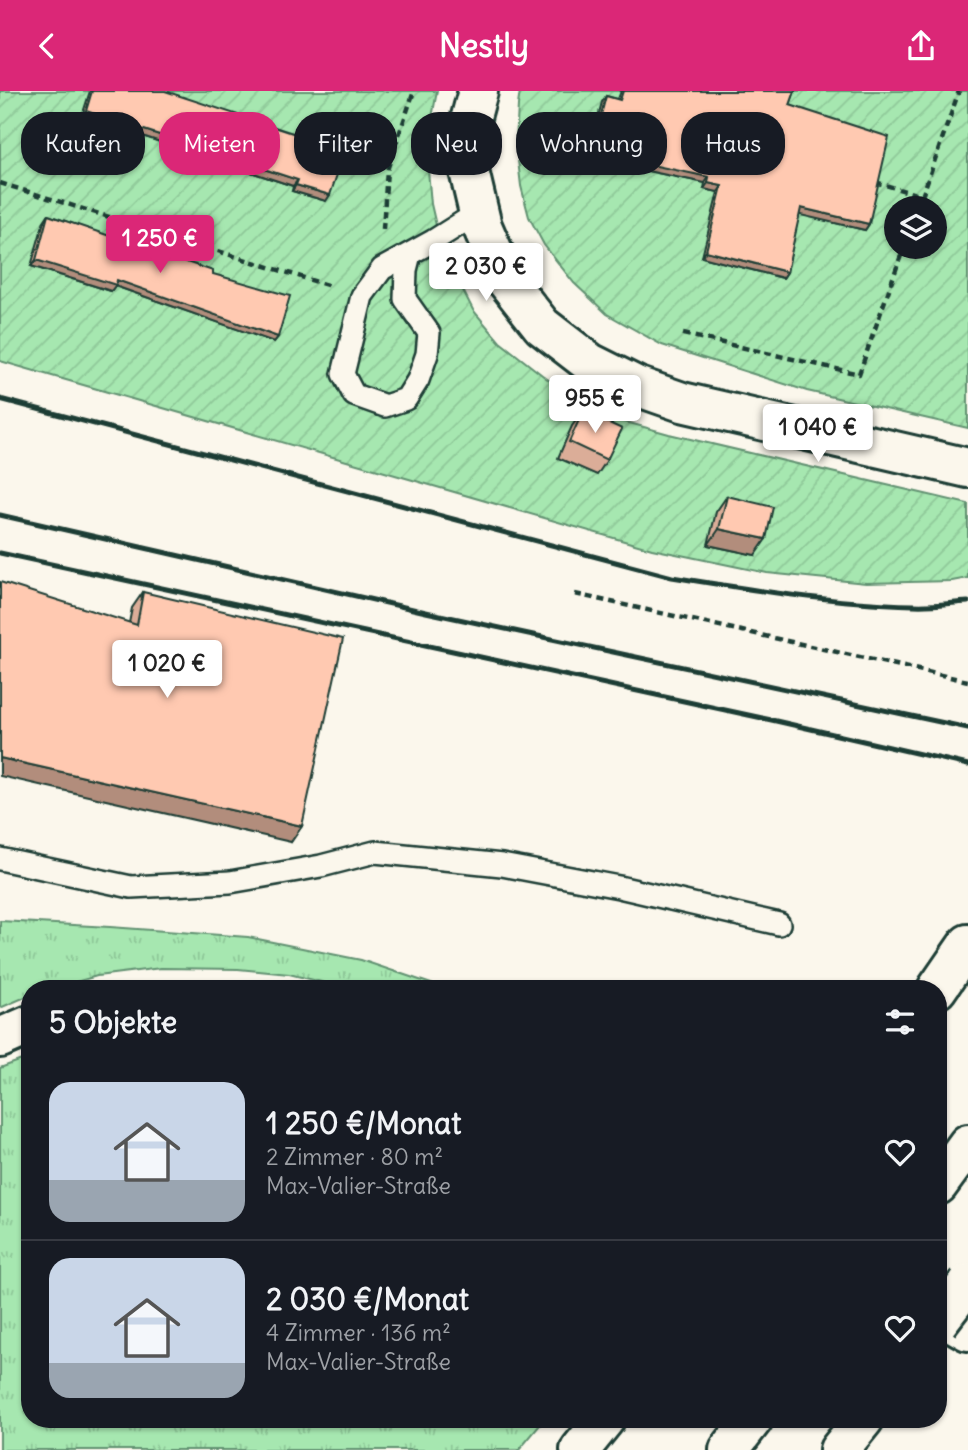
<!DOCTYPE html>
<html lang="de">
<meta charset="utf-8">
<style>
body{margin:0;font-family:Delius,sans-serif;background:#20242c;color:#f1f3f6;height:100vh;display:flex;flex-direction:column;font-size:26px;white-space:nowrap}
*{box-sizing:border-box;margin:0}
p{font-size:23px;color:#9ea1a6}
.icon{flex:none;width:38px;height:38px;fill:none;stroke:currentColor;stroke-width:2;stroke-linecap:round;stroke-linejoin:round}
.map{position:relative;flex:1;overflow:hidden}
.details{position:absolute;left:21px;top:889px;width:926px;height:448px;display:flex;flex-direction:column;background:#171b24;border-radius:28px;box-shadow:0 2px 5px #0004}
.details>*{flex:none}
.top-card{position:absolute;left:21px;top:21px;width:928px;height:63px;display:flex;gap:14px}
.controls{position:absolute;left:884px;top:105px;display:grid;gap:14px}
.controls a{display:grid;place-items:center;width:63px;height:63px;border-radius:50%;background:#171b24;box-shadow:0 2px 5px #0004;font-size:35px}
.price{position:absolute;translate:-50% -60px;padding:0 16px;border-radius:7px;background:#fff;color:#222;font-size:23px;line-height:46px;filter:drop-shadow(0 2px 4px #0008)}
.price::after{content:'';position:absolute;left:50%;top:42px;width:21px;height:16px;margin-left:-10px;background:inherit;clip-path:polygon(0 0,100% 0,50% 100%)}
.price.active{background:#db2777;color:#fff}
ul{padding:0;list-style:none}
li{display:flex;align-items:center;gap:21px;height:175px;padding:0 28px}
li+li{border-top:2px solid #363941}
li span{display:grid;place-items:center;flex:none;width:196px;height:140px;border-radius:21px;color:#555}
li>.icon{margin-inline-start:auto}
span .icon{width:84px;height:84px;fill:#fffc;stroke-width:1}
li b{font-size:30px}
h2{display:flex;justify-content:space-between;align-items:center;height:84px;padding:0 28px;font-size:30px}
.chip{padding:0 24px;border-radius:28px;background:#171b24;box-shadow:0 2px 5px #0004;font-size:24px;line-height:63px}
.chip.active{background:#db2777;color:#fff}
header{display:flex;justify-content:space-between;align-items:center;height:91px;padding:0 28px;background:#db2777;color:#fff;font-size:32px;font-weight:800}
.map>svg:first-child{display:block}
.grass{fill:url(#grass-tufts);stroke:#629272;stroke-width:2}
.garden{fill:url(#garden-furrows);stroke:#629272;stroke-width:2;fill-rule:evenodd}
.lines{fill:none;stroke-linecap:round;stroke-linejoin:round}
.service-casing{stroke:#1f3d34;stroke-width:26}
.minor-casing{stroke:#1f3d34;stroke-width:44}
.motorway-casing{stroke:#1f3d34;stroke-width:44}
.path{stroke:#1f3d34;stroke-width:4.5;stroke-dasharray:7 5;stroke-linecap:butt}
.service{stroke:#fbf7ec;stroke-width:21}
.minor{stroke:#fbf7ec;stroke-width:38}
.motorway{stroke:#fbf7ec;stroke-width:38}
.rail{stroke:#1f3d34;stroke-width:5}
.motorway-bridge-casing{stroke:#1f3d34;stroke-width:44;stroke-linecap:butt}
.motorway-bridge{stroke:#fbf7ec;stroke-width:38}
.wall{fill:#dbad98;stroke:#1f3d34;stroke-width:2}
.shaded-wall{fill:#b28d7c;stroke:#1f3d34;stroke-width:2}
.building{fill:#ffc9b1;stroke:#1f3d34;stroke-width:2}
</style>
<header><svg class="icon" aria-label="back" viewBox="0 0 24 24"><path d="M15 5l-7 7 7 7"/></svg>Nestly<svg class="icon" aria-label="share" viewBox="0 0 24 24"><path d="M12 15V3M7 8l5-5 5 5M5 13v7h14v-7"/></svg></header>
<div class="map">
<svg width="968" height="1359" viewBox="0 0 968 1359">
<defs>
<pattern id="grass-tufts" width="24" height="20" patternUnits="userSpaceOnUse" patternTransform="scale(1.75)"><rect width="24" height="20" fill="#a6e7b0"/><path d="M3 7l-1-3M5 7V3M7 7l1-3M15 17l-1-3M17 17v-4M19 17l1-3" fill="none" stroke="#8ec798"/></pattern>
<pattern id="garden-furrows" width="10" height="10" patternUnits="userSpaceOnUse" patternTransform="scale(1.75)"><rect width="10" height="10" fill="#a6e7b0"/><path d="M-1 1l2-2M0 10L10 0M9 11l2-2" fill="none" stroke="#8ec798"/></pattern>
</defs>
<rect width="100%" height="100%" fill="#fbf7ec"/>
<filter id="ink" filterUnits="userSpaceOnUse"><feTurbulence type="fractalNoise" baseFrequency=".0143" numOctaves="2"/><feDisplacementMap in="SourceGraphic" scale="14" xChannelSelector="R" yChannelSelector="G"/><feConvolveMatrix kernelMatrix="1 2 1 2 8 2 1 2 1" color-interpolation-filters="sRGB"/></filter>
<g filter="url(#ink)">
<path class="grass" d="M0 830 110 836 248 846 361 869 446 898H350L289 883 238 878 161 877 97 885 51 898H30V904L0 917Z
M30 966V1328H545L519 1359H0V977Z"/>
<path class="garden" d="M0 0H437L428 48V79L431 113 441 156 473 219 500 251 546 287 577 308 615 328 669 343 968 413V487L952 490 866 492 767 482 652 458 0 270Z
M520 0H968V337L807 300 662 254 607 223 574 192 544 154 529 126 521 95 516 52 518 14ZM896 117H934V156H896Z"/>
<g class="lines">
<defs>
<path id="service" d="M410 163 406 179 405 208 429 242 427 263 418 289 406 308 385 315 354 304 343 283 362 205 382 178 433 150 479 121
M0 768 131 796 230 791 321 775 375 761 502 774 619 796 779 833"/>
<path id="minor" d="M478 0 471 26 469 80 482 135 505 188 542 235 590 272 636 295 682 311 968 377"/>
<path id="motorway" d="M937 898 968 853
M0 947 30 934
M938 1094 968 1053
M938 1223 968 1240
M580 1359 605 1328
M729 1359 753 1328
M839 1359 864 1328"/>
</defs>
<use href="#service" class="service-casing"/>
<use href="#minor" class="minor-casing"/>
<use href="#motorway" class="motorway-casing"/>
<path class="path" d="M875 91 922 105
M0 92 330 195
M918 117 959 0
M383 138 387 79 414 0
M683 243 859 283 904 156
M575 503 968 590"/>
<use href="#service" class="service"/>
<use href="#minor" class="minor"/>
<use href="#motorway" class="motorway"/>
<path class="rail" d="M0 308 672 486C752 499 833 512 914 514 932 515 950 512 968 511
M0 424 426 521 968 637
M0 462 776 630 968 674"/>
<defs>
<path id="motorway-bridge" d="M938 1231 968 1192"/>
</defs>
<use href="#motorway-bridge" class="motorway-bridge-casing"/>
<use href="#motorway-bridge" class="motorway-bridge"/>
</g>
<path class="wall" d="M90 0H165L326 110 292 100 293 95 82 25Z
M621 0H795L790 14 869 133 865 139 799 123 787 181 783 187 702 166 718 101 704 98 705 92 638 78 588 63 602 11 606 5 618 8Z
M48 124 213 183 278 246 274 251 115 195 111 200 31 175 44 130Z
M583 320 607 369 597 384 558 367 572 335Z
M727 405 755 464 708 454 716 421Z
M143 501 302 735 291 751 129 532 132 517Z"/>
<path class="shaded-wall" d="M86 20 298 89 293 95 82 25Z
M592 58 709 86 705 92 638 78 588 63Z
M708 92 722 95 718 101 704 98Z
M296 94 330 104 326 110 292 100Z
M801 117 869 133 865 139 796 123Z
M706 160 787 181 783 187 702 166Z
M36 169 117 189 278 246 274 251 115 195 111 200 31 175Z
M719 438 766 448 755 464 708 454Z
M0 667 302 735 291 751 0 685Z"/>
<path class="building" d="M92 0H165L311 48V46L346 57 330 104 296 94 298 89 86 20Z
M623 0H795L790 14 889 46 869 133 801 117 787 181 706 160 722 95 708 92 709 86 642 72 592 58 606 5 620 9Z
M48 124 213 180V183L290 205 278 246 117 189 116 194 36 169Z
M583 320 622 338 607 369 569 351Z
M727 405 773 416 766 448 719 438Z
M0 491 137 534 143 501 343 548 302 735 0 667Z"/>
</g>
</svg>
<div class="controls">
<a><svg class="icon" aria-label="layers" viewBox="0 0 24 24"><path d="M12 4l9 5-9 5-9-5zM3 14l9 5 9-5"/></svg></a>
</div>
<b class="price active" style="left:160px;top:184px">1 250 €</b>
<b class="price" style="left:486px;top:212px">2 030 €</b>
<b class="price" style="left:595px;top:344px">955 €</b>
<b class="price" style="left:818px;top:373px">1 040 €</b>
<b class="price" style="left:167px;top:609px">1 020 €</b>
<div class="top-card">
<a class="chip">Kaufen</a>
<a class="chip active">Mieten</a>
<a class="chip">Filter</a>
<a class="chip">Neu</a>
<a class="chip">Wohnung</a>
<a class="chip">Haus</a>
</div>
<section class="details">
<h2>5 Objekte<svg class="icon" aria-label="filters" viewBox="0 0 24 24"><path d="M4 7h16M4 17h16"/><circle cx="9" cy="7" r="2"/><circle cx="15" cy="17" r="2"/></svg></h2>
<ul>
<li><span style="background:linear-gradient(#c9d6e8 70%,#9aa5b1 0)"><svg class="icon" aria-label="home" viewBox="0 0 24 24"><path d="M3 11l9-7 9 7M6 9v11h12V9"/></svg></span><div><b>1 250 €/Monat</b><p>2 Zimmer · 80 m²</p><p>Max-Valier-Straße</p></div><svg class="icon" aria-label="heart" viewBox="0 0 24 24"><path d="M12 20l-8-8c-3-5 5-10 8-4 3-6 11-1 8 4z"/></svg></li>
<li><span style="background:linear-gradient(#c9d6e8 75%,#9aa5b1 0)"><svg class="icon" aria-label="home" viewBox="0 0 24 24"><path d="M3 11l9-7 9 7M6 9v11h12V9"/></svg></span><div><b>2 030 €/Monat</b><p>4 Zimmer · 136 m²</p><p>Max-Valier-Straße</p></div><svg class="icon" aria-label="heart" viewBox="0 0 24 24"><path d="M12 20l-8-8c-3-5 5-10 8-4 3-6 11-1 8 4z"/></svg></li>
</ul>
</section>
</div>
